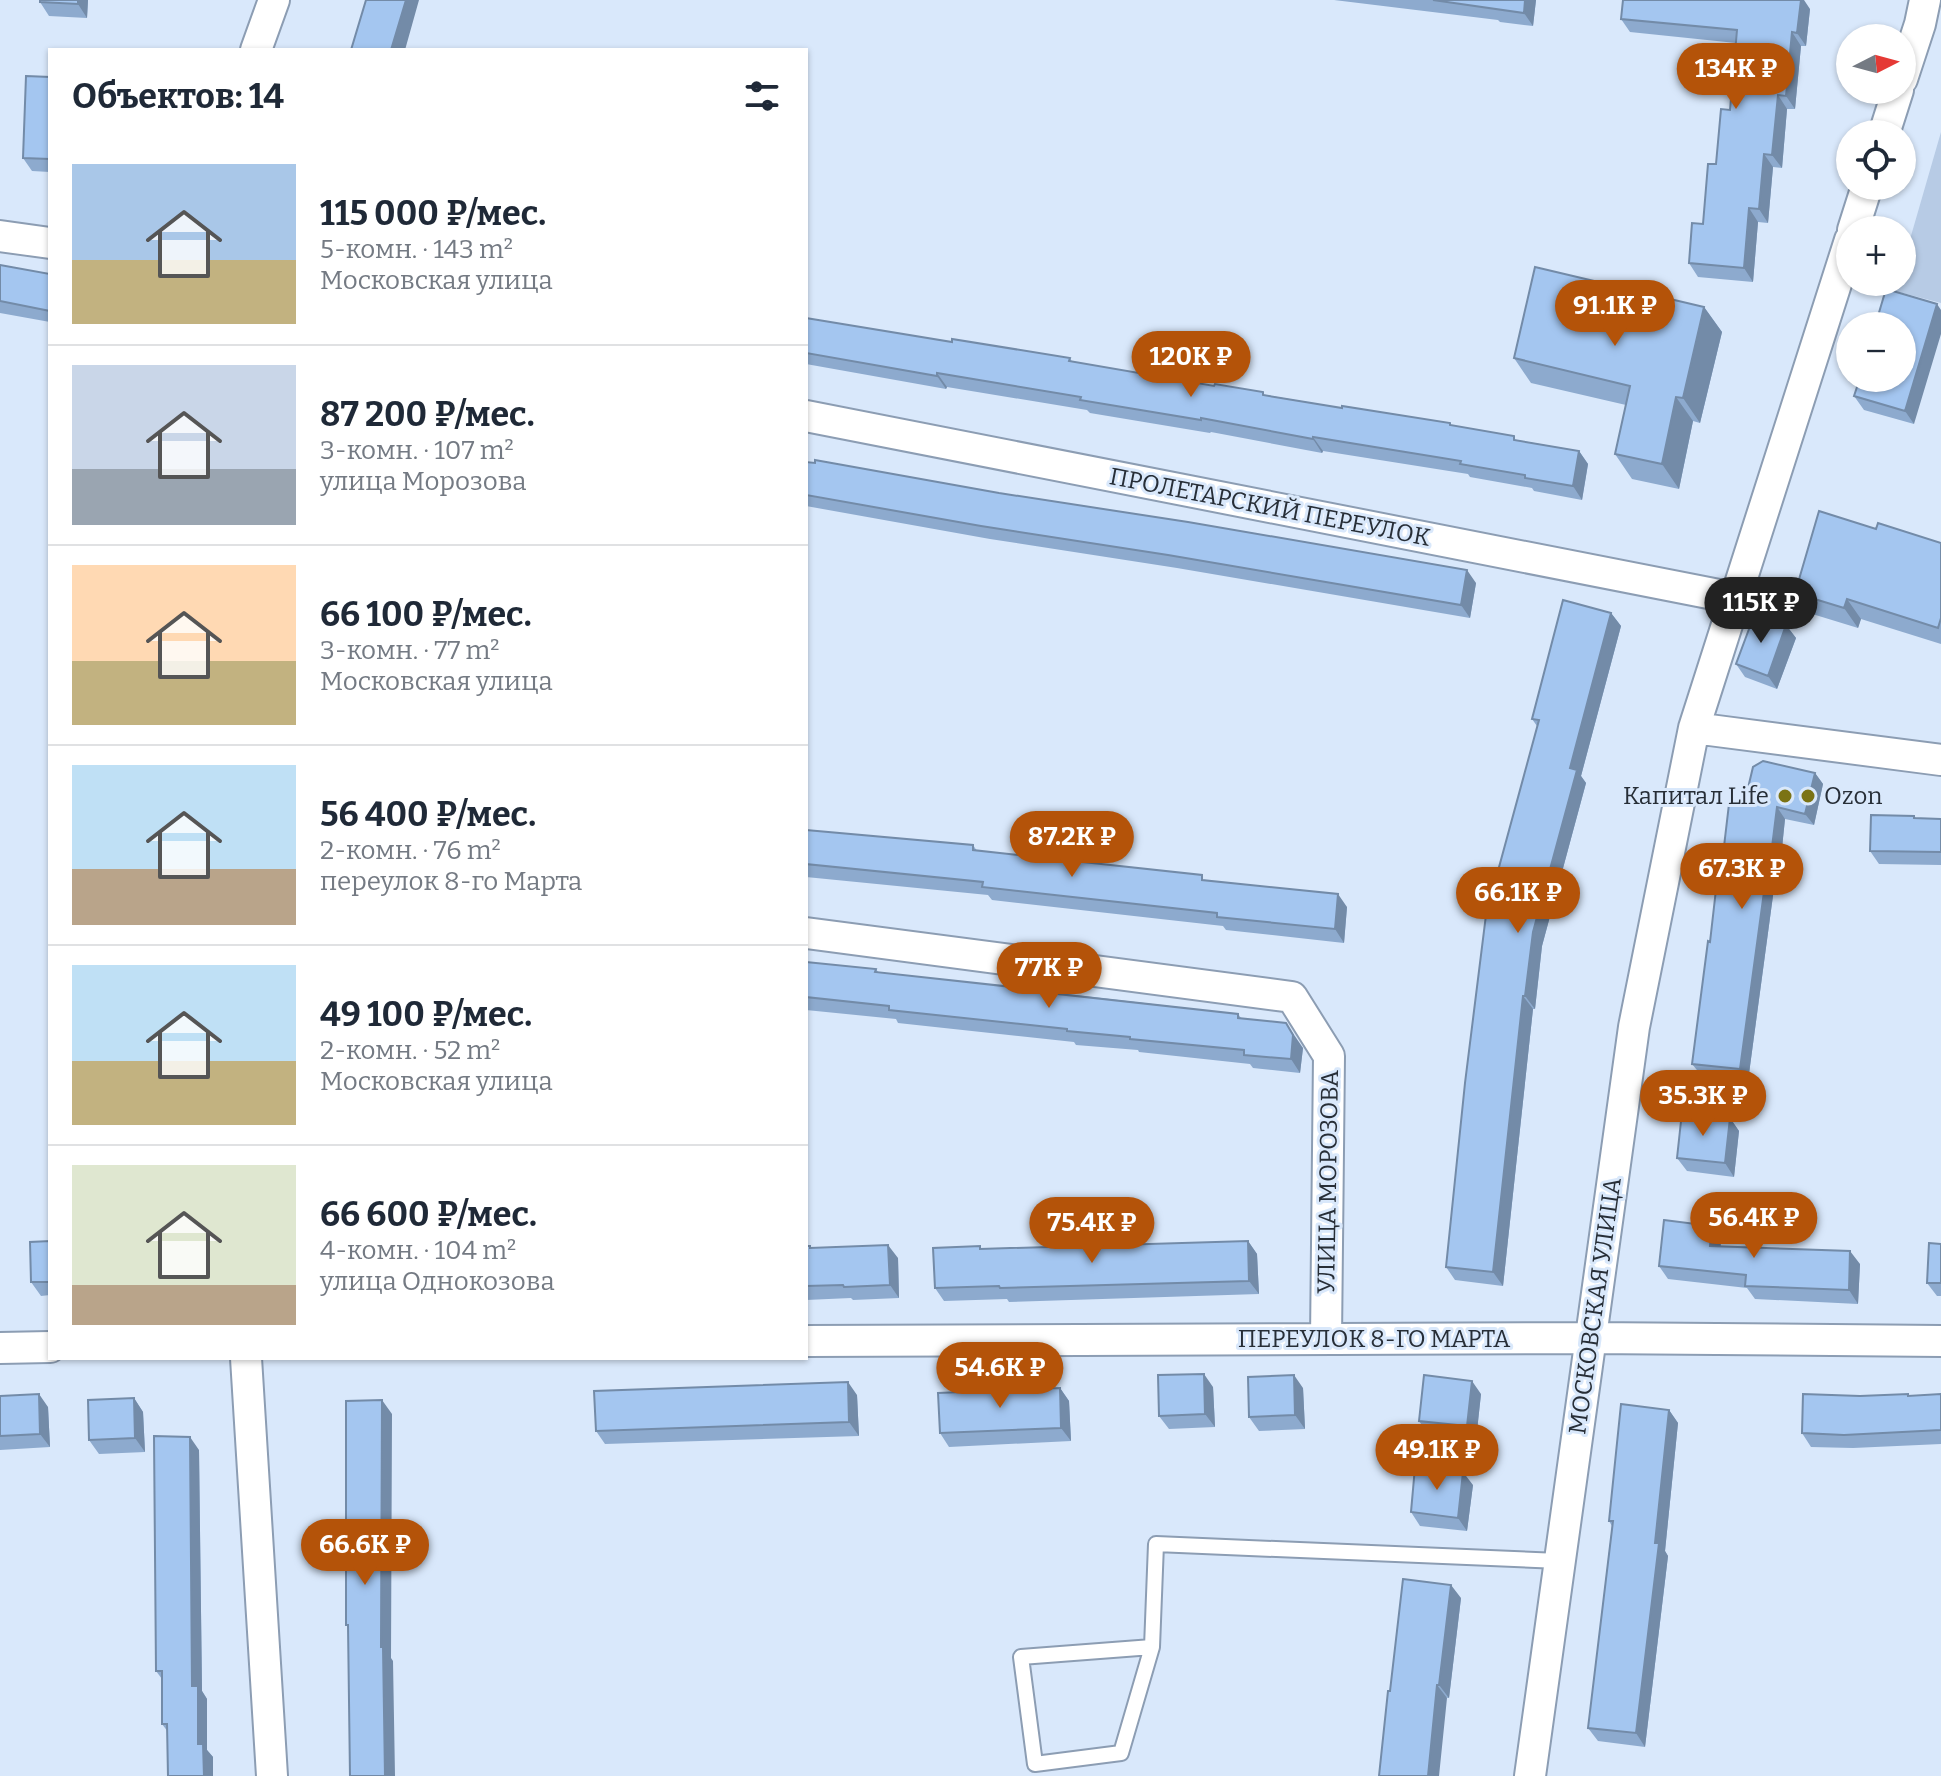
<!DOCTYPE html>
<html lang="ru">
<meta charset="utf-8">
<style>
body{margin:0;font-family:Bitter,serif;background:#f2f2f3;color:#1f2937;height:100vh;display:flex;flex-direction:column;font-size:30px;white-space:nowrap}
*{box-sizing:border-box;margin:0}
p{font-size:26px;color:#747a83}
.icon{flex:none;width:44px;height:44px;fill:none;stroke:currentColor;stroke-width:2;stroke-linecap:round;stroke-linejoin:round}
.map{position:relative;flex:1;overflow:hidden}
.sheet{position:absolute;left:48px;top:48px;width:760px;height:1312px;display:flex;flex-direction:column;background:#fff;border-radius:0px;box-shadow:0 2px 6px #0004}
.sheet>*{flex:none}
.needle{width:52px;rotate:84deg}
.buttons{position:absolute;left:1836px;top:24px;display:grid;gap:16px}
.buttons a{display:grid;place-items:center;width:80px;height:80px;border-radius:50%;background:#fff;box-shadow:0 2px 6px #0004;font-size:40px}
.price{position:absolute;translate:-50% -68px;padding:0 18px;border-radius:28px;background:#b45309;color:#fff;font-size:26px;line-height:52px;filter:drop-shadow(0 2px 4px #0008)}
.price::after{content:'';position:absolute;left:50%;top:48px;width:24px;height:18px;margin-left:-12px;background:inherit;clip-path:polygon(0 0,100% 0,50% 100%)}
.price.active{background:#222;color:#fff}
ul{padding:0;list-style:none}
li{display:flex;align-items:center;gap:24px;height:200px;padding:0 24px}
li+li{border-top:2px solid #e0e1e3}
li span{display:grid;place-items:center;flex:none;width:224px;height:160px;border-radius:0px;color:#555}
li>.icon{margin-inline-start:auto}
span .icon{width:96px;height:96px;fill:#fffc;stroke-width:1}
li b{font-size:34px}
h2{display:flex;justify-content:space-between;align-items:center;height:96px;padding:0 24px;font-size:34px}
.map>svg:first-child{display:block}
.green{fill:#b7cbe5}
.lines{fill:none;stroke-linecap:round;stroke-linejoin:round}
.lane-casing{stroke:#8c9db3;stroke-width:18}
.street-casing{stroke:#8c9db3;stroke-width:34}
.lane{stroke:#fff;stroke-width:14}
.street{stroke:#fff;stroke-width:30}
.wall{fill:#8daace}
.shaded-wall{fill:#738ba8}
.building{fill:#a4c6f0;stroke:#738ba8;stroke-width:2}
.poi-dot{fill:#7b7315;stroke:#d9e8fb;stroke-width:3}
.labels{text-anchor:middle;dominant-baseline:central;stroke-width:6;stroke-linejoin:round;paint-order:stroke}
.street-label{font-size:24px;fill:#272e37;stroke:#d9e8fb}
.poi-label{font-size:24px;fill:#272e37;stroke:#d9e8fb;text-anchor:end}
</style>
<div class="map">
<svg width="1941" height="1776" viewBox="0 0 1941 1776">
<rect width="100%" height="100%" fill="#d9e8fb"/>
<path class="green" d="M1941 132V303L1895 291 1898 282H1902V267Z"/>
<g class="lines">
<defs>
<path id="lane" d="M1152 1647 1021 1657 1035 1764 1121 1753 1152 1647 1156 1544 1559 1561"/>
<path id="street" d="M256 50 274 0
M1902 79 1920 24 1925 0
M1884 134 1898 90
M1853 230 1867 186
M0 236 50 243
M806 416 1734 598
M1694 728 1941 760
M806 933 1292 997 1329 1056 1326 1339
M806 1341 1590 1338 1941 1341
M0 1348 50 1347
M246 1358 272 1776
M1530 1776 1634 1027 1694 728 1850 240"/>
</defs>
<use href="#lane" class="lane-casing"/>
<use href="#street" class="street-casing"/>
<use href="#lane" class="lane"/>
<use href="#street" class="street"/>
</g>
<path class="wall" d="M88 0 87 18 49 16 40 2Z
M1334 0H1536L1533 26 1500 22 1498 20Z
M1810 9 1806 46H1801L1795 109H1787L1782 168 1773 167 1768 223 1758 222 1753 282 1698 277 1689 263 1703 224 1730 110 1736 43 1630 32 1621 19Z
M50 77V172L32 171 23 158Z
M0 265 50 274V322L0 313Z
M1886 289 1914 424 1864 410 1854 396Z
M1704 307 1722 332 1700 423 1693 421 1679 489 1632 479 1615 454 1626 405 1531 383 1514 358Z
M806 318 952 342 1070 358 1072 362 1342 408 1450 423 1452 426 1517 440 1579 451 1588 464 1582 500 1534 491 1532 488 1470 477 1468 474 1323 451 1322 453 1211 432 1210 433 1090 413 1087 410 947 387 946 389 806 364Z
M806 462 1476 583 1470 618 1177 568 990 539 806 506Z
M1876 529 1941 543V644L1861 619 1858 628 1809 613 1795 593Z
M1611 613 1621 626 1581 776 1586 783 1542 946 1535 1009H1533L1503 1286 1455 1280 1446 1267 1537 726 1532 719Z
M1786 625 1796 638 1777 689 1745 677 1736 664Z
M1815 773 1823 784 1814 825 1785 819 1780 867 1777 866 1748 1081 1701 1075 1692 1064 1721 872 1744 805Z
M1914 816 1916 818 1941 819V865L1879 864 1870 851Z
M806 830 973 845 977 851 1206 880 1347 907 1344 943 1226 930 1223 926 992 900 988 895 806 877Z
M806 962 876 969 878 972 1238 1014 1241 1018 1303 1048 1300 1073 1253 1068 1250 1064 1139 1052 1138 1050 1076 1045 1074 1042 898 1023 896 1019 806 1010Z
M1730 1118 1739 1131 1734 1177 1687 1171 1677 1158Z
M1712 1226 1721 1239V1246L1860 1264 1858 1304 1755 1299 1747 1288 1668 1279 1659 1266Z
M50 1241V1295L41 1296 31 1282Z
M1248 1241 1257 1254 1259 1294 1009 1302 1007 1299 944 1301 935 1288 981 1249Z
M1941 1244V1296H1937L1927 1283Z
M806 1246H810L812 1248 898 1258 899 1298 853 1300 851 1298 806 1300Z
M1213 1387 1215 1427 1169 1429 1159 1416Z
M1060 1388 1069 1401 1071 1441 949 1447 940 1433Z
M1303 1388 1305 1429 1259 1431 1249 1417Z
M1481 1394 1476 1440 1428 1434 1419 1421Z
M1908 1394 1910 1396 1941 1394V1444L1853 1448 1811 1447 1802 1433 1860 1396Z
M857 1395 859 1436 605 1444 596 1431Z
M0 1396 48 1407 50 1447 0 1450Z
M134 1398 143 1412 145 1452 99 1454 89 1440Z
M1669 1410 1678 1423 1665 1551 1668 1556 1645 1747 1598 1741 1588 1728 1612 1526 1609 1521Z
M199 1450 202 1691 207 1699V1750L213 1757V1776H168V1732L162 1724V1679L156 1671Z
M1473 1485 1467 1531 1420 1526 1411 1512Z
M1461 1598 1449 1698 1390 1691Z"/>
<path class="shaded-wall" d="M78 0H88L87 18 78 4Z
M406 0H419L405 50H391Z
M1525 0H1536L1533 26 1524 13Z
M1801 0H1804L1810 9 1806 46 1797 33Z
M1792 32 1801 46 1795 109 1786 96Z
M1778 95 1787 109 1782 168 1772 155Z
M1764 154 1773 167 1768 223 1759 209Z
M1749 208 1758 222 1753 282 1744 268Z
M1937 304 1941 310V334L1914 424 1905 411Z
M1704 307 1722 332 1700 423 1683 398Z
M937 373 947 387 946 389 937 376Z
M1676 397 1693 421 1679 489 1662 464Z
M1313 437 1323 451 1322 453 1313 439Z
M1579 451 1588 464 1582 500 1573 486Z
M1467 570 1476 583 1470 618 1461 605Z
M1847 599 1861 619 1858 628 1844 608Z
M1611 613 1621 626 1581 776 1586 783 1542 946 1535 1009 1525 996 1533 932 1570 768Z
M1786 625 1796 638 1777 689 1768 676Z
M1815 773 1823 784 1814 825 1805 814Z
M1777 807 1785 819 1780 867 1771 855Z
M1769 855 1777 866 1748 1081 1740 1069Z
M1338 894 1347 907 1344 943 1335 929Z
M1523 996 1533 1009 1503 1286 1493 1272Z
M1286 1023 1303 1048 1300 1073 1291 1059Z
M1730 1118 1739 1131 1734 1177 1725 1163Z
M1712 1226 1721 1239 1719 1259 1710 1246Z
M1248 1241 1257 1254 1259 1294 1249 1281Z
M888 1245 898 1258 899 1298 890 1285Z
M1850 1251 1860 1264 1858 1304 1849 1290Z
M1204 1374 1213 1387 1215 1427 1205 1414Z
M1294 1375 1303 1388 1305 1429 1295 1415Z
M1472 1381 1481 1394 1476 1440 1467 1426Z
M848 1382 857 1395 859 1436 849 1422Z
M1060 1388 1069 1401 1071 1441 1061 1428Z
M39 1394 48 1407 50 1447 40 1434Z
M134 1398 143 1412 145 1452 135 1438Z
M382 1400 392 1414 391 1658 393 1661 395 1776H385L381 1647Z
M1669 1410 1678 1423 1665 1551 1668 1556 1645 1747 1636 1733Z
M190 1437 199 1450 202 1691 207 1699V1750L213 1757V1776H204L198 1744 192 1686Z
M1463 1472 1473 1485 1467 1531 1458 1518Z
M1451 1585 1461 1598 1449 1698 1439 1685Z
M1437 1685 1447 1698 1439 1776H1428Z"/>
<path class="building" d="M40 0H78V4L40 2Z
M366 0H406L391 50H351Z
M1433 0H1525L1524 13Z
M1623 0H1801L1797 33 1792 32 1786 96 1778 95 1772 155 1764 154 1759 209 1749 208 1744 268 1689 263 1692 223 1703 224 1708 164H1716L1721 109 1730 110 1737 30 1621 19Z
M26 76 50 77V159L23 158Z
M0 265 50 274V311L0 301Z
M1535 267 1704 307 1683 398 1676 397 1662 464 1615 454 1630 386 1514 358Z
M1886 289 1937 304 1905 411 1854 396 1860 378H1902V326H1875Z
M806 318 952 342V339L1070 358 1069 361 1214 386 1215 384 1263 392V395L1342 408V406L1450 423V425L1514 436V440L1579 451 1573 486 1525 478V475L1460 464 1461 461 1313 437V439L1201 418V420L1080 400 1081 397 937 373V376L806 353Z
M815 460 999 493 1188 522 1467 570 1461 605 1168 555 981 526 806 495V462L815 463Z
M1819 511 1876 529 1878 523 1941 543V618L1938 628 1847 599 1844 608 1795 593Z
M1563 600 1611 613 1570 768 1577 770 1533 932 1525 996H1523L1493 1272 1446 1267 1465 1083 1486 915 1539 720 1532 719Z
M1755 613 1786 625 1768 676 1736 664Z
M1763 761 1815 773 1805 814 1777 807 1771 855H1769L1740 1069 1692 1064 1708 941 1710 942 1718 872H1721L1729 804 1744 805 1753 767Z
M1871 815 1914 816V818L1941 819V852L1870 851Z
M806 830 973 845V850L1202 875V880L1338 894 1335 929 1217 917V913L982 887 983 882 806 864Z
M806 962 876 969 875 972 1058 992V994L1238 1014V1018L1286 1023 1293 1035 1291 1059 1244 1055V1050L1130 1039V1037L1067 1031V1029L889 1010V1006L806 997Z
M1682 1112 1730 1118 1725 1163 1677 1158Z
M1664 1220 1712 1226 1710 1246 1850 1251 1849 1290 1745 1286 1746 1275 1659 1266Z
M50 1241V1282H31L30 1242Z
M1248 1241 1249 1281 1000 1288 999 1286 935 1288 933 1248 980 1246V1249Z
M1929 1243 1941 1244V1283H1927Z
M888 1245 890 1285 844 1287 843 1285 806 1286V1246H810V1248Z
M1204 1374 1205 1414 1159 1416 1158 1375Z
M1294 1375 1295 1415 1249 1417 1248 1377Z
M1424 1375 1472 1381 1467 1426 1419 1421Z
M848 1382 849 1422 596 1431 594 1391Z
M1060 1388 1061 1428 940 1433 938 1393Z
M39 1394 40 1434 0 1436V1396Z
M1803 1394 1860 1396 1908 1394V1396L1941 1394V1430L1844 1435 1802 1433Z
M134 1398 135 1438 89 1440 88 1400Z
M382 1400 381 1647H383L385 1776H350L348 1625H346V1401Z
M1621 1404 1669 1410 1655 1543H1659L1636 1733 1588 1728 1613 1521H1609Z
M154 1436 190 1437 192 1686H198V1744H203L204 1776H168L167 1724H162V1671H156Z
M1415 1467 1463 1472 1458 1518 1411 1512Z
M1403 1579 1451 1585 1439 1685H1437L1428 1776H1379L1388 1691H1390Z"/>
<g class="poi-dot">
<circle cx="1785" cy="796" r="8"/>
<circle cx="1808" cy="796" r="8"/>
</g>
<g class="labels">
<g class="street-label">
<text transform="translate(1270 507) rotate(11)">ПРОЛЕТАРСКИЙ ПЕРЕУЛОК</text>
<text transform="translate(1328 1182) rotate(-89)">УЛИЦА МОРОЗОВА</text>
<text transform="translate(1595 1306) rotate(-82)">МОСКОВСКАЯ УЛИЦА</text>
<text x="1374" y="1339">ПЕРЕУЛОК 8-ГО МАРТА</text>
</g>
<g class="poi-label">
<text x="1769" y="796">Капитал Life</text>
<text x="1824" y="796" text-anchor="start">Ozon</text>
</g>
</g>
</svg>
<div class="buttons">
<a><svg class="needle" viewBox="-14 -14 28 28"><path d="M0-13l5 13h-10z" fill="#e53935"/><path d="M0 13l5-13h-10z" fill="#747a83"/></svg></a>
<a><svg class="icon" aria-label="locate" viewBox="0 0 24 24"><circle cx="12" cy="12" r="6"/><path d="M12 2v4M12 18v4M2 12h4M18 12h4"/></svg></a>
<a>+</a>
<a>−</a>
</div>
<b class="price" style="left:1736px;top:111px">134K ₽</b>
<b class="price" style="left:1615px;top:348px">91.1K ₽</b>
<b class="price" style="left:1191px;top:399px">120K ₽</b>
<b class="price active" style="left:1761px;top:645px">115K ₽</b>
<b class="price" style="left:1072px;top:879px">87.2K ₽</b>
<b class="price" style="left:1742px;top:911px">67.3K ₽</b>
<b class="price" style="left:1518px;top:935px">66.1K ₽</b>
<b class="price" style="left:1049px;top:1010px">77K ₽</b>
<b class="price" style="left:1703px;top:1138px">35.3K ₽</b>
<b class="price" style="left:1754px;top:1260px">56.4K ₽</b>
<b class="price" style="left:1092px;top:1265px">75.4K ₽</b>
<b class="price" style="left:1000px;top:1410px">54.6K ₽</b>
<b class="price" style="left:1437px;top:1492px">49.1K ₽</b>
<b class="price" style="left:365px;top:1587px">66.6K ₽</b>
<section class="sheet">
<h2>Объектов: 14<svg class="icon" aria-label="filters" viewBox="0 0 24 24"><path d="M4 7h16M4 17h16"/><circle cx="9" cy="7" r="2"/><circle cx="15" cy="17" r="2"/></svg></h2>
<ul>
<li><span style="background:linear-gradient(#a9c7e8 60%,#c2b280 0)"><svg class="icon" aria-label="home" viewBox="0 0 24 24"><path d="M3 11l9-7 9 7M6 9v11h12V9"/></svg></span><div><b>115 000 ₽/мес.</b><p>5-комн. · 143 m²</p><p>Московская улица</p></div></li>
<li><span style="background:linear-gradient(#c9d6e8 65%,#9aa5b1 0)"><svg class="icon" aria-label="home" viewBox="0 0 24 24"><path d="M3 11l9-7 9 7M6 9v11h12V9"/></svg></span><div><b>87 200 ₽/мес.</b><p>3-комн. · 107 m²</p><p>улица Морозова</p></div></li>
<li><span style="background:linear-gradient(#ffd9b3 60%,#c2b280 0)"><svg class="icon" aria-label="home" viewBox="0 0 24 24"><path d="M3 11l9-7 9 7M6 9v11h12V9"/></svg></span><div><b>66 100 ₽/мес.</b><p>3-комн. · 77 m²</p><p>Московская улица</p></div></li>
<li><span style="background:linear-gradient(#bfe0f5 65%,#b9a48a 0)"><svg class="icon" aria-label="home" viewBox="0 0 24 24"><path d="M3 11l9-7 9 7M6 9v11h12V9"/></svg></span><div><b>56 400 ₽/мес.</b><p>2-комн. · 76 m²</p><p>переулок 8-го Марта</p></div></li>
<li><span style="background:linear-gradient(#bfe0f5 60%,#c2b280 0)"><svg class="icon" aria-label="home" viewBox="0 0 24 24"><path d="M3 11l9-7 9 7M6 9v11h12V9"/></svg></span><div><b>49 100 ₽/мес.</b><p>2-комн. · 52 m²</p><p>Московская улица</p></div></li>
<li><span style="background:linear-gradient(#dfe7d0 75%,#b9a48a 0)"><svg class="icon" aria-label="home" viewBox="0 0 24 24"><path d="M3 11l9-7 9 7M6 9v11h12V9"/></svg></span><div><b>66 600 ₽/мес.</b><p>4-комн. · 104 m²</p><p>улица Однокозова</p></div></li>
</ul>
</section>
</div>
